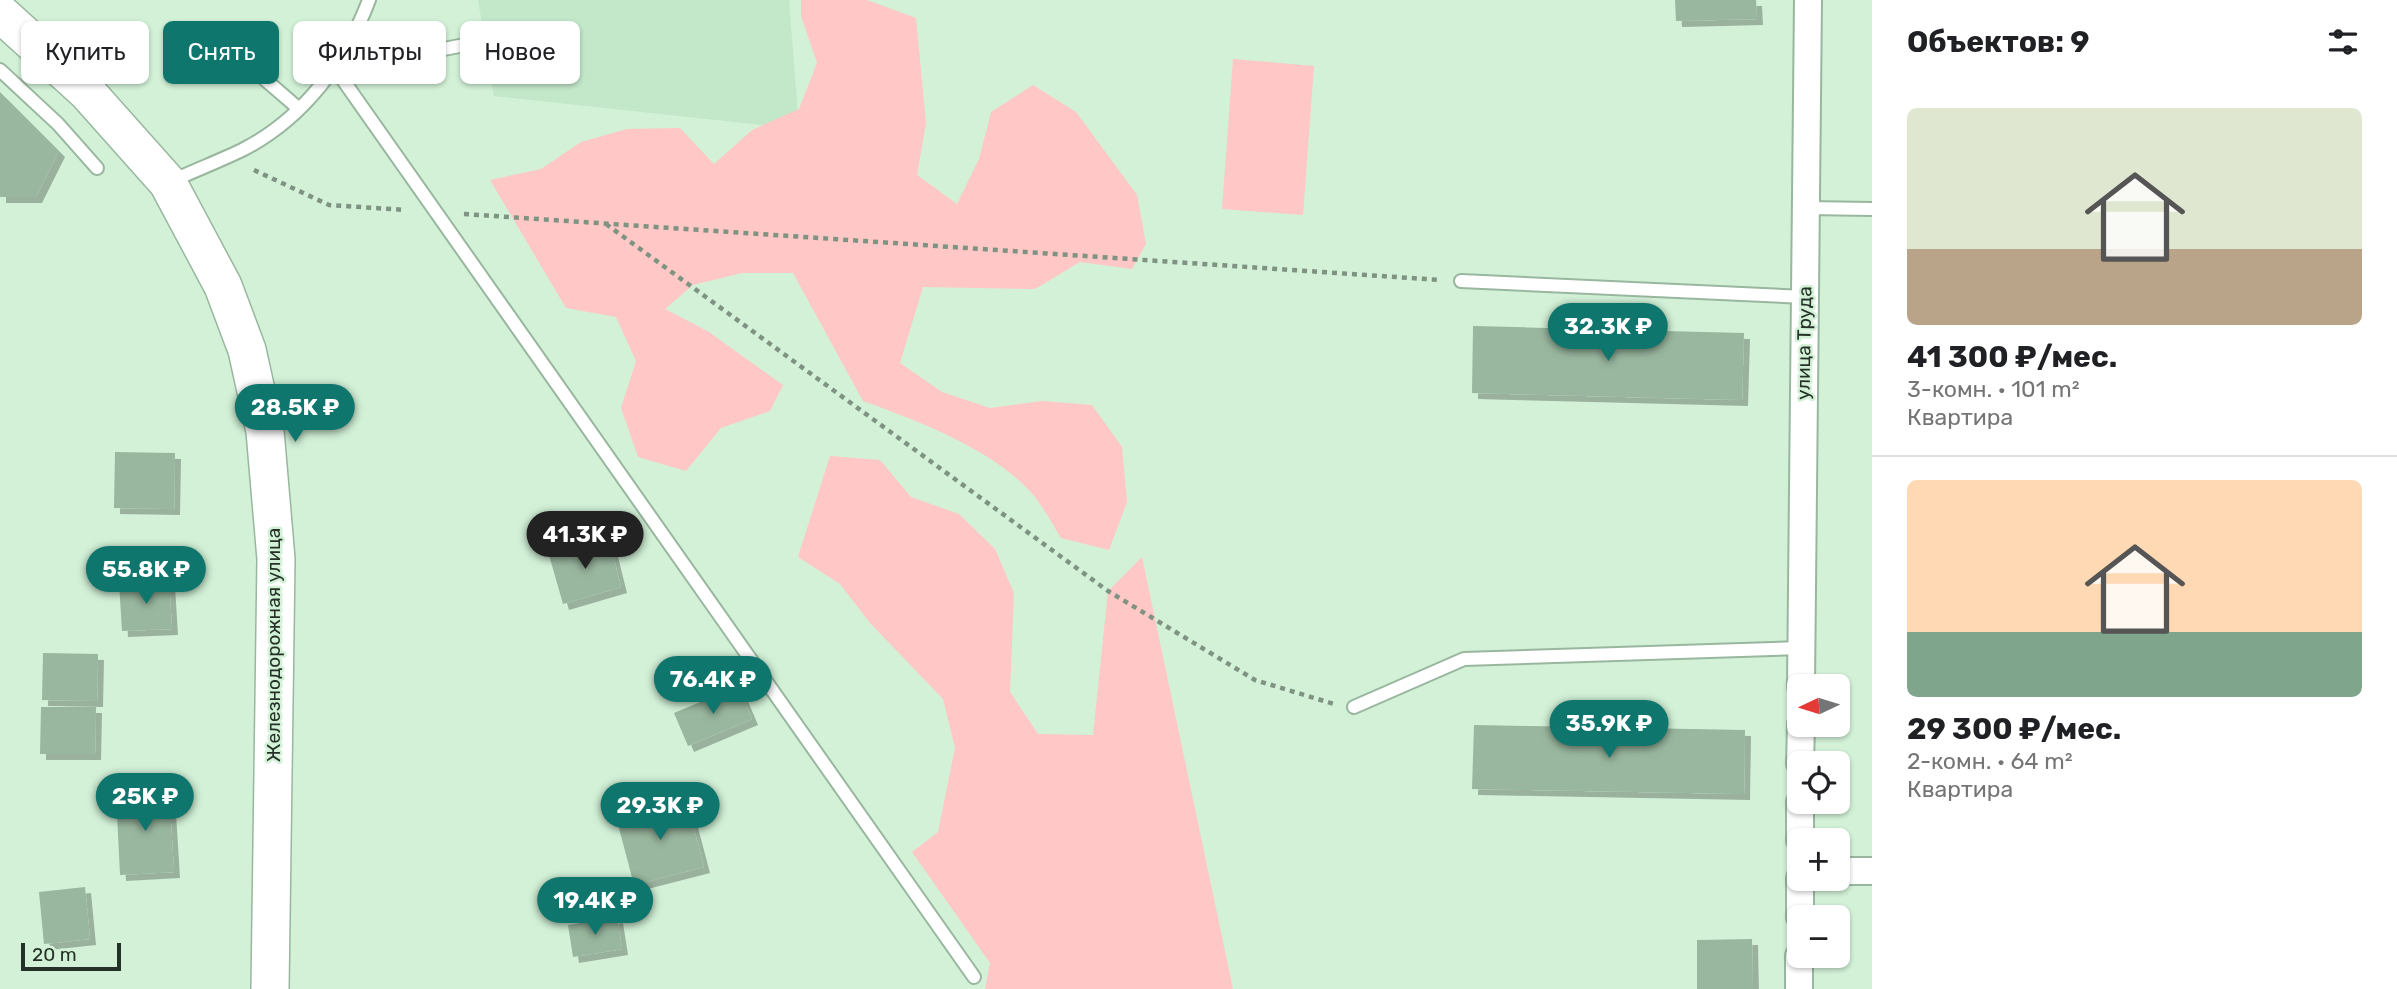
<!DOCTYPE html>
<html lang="ru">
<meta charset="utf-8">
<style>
body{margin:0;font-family:Rubik,sans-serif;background:#f6f6f6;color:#202124;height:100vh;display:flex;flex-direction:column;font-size:26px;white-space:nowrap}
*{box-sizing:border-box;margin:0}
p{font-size:23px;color:#757577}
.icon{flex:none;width:38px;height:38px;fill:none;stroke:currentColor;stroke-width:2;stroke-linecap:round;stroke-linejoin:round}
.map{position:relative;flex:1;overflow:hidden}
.side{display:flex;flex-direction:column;background:#fff;width:525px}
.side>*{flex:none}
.banner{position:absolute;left:21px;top:21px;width:665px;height:63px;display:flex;gap:14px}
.needle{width:46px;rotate:266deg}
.tools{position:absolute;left:1787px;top:674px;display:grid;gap:14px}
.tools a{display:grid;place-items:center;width:63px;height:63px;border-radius:10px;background:#fff;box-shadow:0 2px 5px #0004;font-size:35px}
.scale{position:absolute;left:21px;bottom:18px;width:100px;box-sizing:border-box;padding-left:7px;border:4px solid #253127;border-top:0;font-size:19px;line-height:24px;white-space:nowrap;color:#253127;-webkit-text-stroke:5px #d2f1d7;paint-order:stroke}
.price{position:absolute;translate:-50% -60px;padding:0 16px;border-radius:24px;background:#0f766e;color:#fff;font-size:23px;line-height:46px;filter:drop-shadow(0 2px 4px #0008)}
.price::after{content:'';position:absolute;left:50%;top:42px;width:21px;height:16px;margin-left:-10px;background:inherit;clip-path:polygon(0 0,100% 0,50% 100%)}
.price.on{background:#222;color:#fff}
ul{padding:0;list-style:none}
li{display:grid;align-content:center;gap:14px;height:371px;padding:0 35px}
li+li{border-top:2px solid #e0e0e0}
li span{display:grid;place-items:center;height:217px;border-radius:10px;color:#555}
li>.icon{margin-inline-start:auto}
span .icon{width:126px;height:126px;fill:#fffc;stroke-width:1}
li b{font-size:30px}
h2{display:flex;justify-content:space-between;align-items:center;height:84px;padding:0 35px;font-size:30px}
.tag{padding:0 24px;border-radius:10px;background:#fff;box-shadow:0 2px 5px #0004;font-size:24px;line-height:63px}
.tag.on{background:#0f766e;color:#fff}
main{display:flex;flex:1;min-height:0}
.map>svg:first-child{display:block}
.built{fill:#c2e7c9}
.green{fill:#ffc7c5}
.building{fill:#99b79f;filter:url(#shadow)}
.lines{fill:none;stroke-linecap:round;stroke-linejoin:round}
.lane-casing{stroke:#99b79f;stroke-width:16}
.street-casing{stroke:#99b79f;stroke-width:30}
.secondary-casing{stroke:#99b79f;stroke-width:40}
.path{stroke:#7e9381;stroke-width:4.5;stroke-dasharray:5 5;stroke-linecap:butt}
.lane{stroke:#fff;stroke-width:12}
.street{stroke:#fff;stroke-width:26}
.secondary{stroke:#fff;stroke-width:37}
.labels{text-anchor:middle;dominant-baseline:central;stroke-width:5;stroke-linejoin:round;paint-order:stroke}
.street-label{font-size:19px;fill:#253127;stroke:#d2f1d7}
</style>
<main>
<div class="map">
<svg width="1872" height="989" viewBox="0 0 1872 989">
<defs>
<filter id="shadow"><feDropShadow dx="6" dy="6" stdDeviation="0" flood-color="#0004"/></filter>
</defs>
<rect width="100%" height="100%" fill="#d2f1d7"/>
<path class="built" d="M478 0H789L799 129 494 96Z"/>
<path class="green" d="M801 0H867L916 18 926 123 917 175 957 204 979 159 991 112 1033 85 1076 112 1137 195 1146 244 1132 269 1080 262 1035 289 923 287 900 363 942 392 990 408 1042 401 1092 405 1122 447 1127 502 1109 550 1061 538C1053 525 1045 510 1035 497 998 451 918 421 863 401L793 273H742L693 285 665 309 709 332 783 385 770 411 721 428 686 471 638 457 621 408 636 361 616 317 566 308 490 180 541 169 581 142 627 129 680 128 714 164 752 130 799 109 817 63 801 16Z
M1233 59 1314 66 1303 215 1222 209Z
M830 456 880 460 911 497 959 514 995 549 1014 593 1010 692 1038 734 1093 735 1108 591 1142 557 1233 989H985L990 963 912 852 938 832 955 748 943 699 870 623 840 584 798 557Z"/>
<path class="building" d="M1675 0H1756L1757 19 1676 21Z
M0 92 59 151 36 197H0Z
M1473 326 1744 333 1742 400 1472 393Z
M115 452 175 453 174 509 114 508Z
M609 539 621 587 563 604 549 555Z
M169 580 172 629 122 631 119 582Z
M43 653 98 654 97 701 42 700Z
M738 686 752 719 688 746 674 713Z
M41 707H96L95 754H40Z
M1474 725 1745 730 1744 794 1472 789Z
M169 791 174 872 120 875 116 794Z
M686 799 704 867 634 885 616 817Z
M85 887 90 939 44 944 39 892Z
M617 917 622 949 573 957 568 925Z
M1752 939 1753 989H1697V940Z"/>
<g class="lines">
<defs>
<path id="lane" d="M485 41 336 70 974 977
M224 44 298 108
M0 70 58 124 97 168
M170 182C195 170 220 161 244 149 304 118 346 61 369 0
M1806 208 1872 209
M1461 281 1805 297
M1354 707 1464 659 1801 648"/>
<path id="street" d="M1801 686 1808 0
M1800 763 1801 724
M1800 840V802
M1838 871H1872
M1800 917V878
M1799 989V956"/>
<path id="secondary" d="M0 13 87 92 168 183 223 286 247 350 265 431 276 559 270 989"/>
</defs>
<use href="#lane" class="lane-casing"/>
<use href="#street" class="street-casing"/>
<use href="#secondary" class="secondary-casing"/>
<path class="path" d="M254 170 329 205 406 210
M464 214 1440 280
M606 224 1108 591 1255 680 1334 704"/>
<use href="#lane" class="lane"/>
<use href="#street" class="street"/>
<use href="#secondary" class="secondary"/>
</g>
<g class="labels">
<g class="street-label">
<text transform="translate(1804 343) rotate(-89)">улица Труда</text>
<text transform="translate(273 645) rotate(-90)">Железнодорожная улица</text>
</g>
</g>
</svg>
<div class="tools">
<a><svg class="needle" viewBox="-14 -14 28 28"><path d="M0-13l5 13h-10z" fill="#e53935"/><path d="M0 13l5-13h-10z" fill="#757577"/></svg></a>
<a><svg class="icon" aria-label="locate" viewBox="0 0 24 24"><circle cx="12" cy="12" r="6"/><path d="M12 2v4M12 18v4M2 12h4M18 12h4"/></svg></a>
<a>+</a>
<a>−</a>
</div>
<div class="scale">20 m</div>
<b class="price" style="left:1608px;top:363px">32.3K ₽</b>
<b class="price" style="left:295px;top:444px">28.5K ₽</b>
<b class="price on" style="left:585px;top:571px">41.3K ₽</b>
<b class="price" style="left:146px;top:606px">55.8K ₽</b>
<b class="price" style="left:713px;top:716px">76.4K ₽</b>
<b class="price" style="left:1609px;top:760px">35.9K ₽</b>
<b class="price" style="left:145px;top:833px">25K ₽</b>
<b class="price" style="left:660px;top:842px">29.3K ₽</b>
<b class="price" style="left:595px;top:937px">19.4K ₽</b>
<div class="banner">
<a class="tag">Купить</a>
<a class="tag on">Снять</a>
<a class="tag">Фильтры</a>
<a class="tag">Новое</a>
</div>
</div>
<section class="side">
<h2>Объектов: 9<svg class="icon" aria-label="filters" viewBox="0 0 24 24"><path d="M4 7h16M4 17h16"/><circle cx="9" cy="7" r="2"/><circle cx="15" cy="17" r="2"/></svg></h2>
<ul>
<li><span style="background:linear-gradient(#dfe7d0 65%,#b9a48a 0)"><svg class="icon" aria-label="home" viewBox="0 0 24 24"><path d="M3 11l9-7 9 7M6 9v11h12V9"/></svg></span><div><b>41 300 ₽/мес.</b><p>3-комн. · 101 m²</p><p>Квартира</p></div></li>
<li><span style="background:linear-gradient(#ffd9b3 70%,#7fa58c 0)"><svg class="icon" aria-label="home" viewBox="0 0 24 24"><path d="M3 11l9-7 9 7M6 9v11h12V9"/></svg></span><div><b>29 300 ₽/мес.</b><p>2-комн. · 64 m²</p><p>Квартира</p></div></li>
</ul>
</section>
</main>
